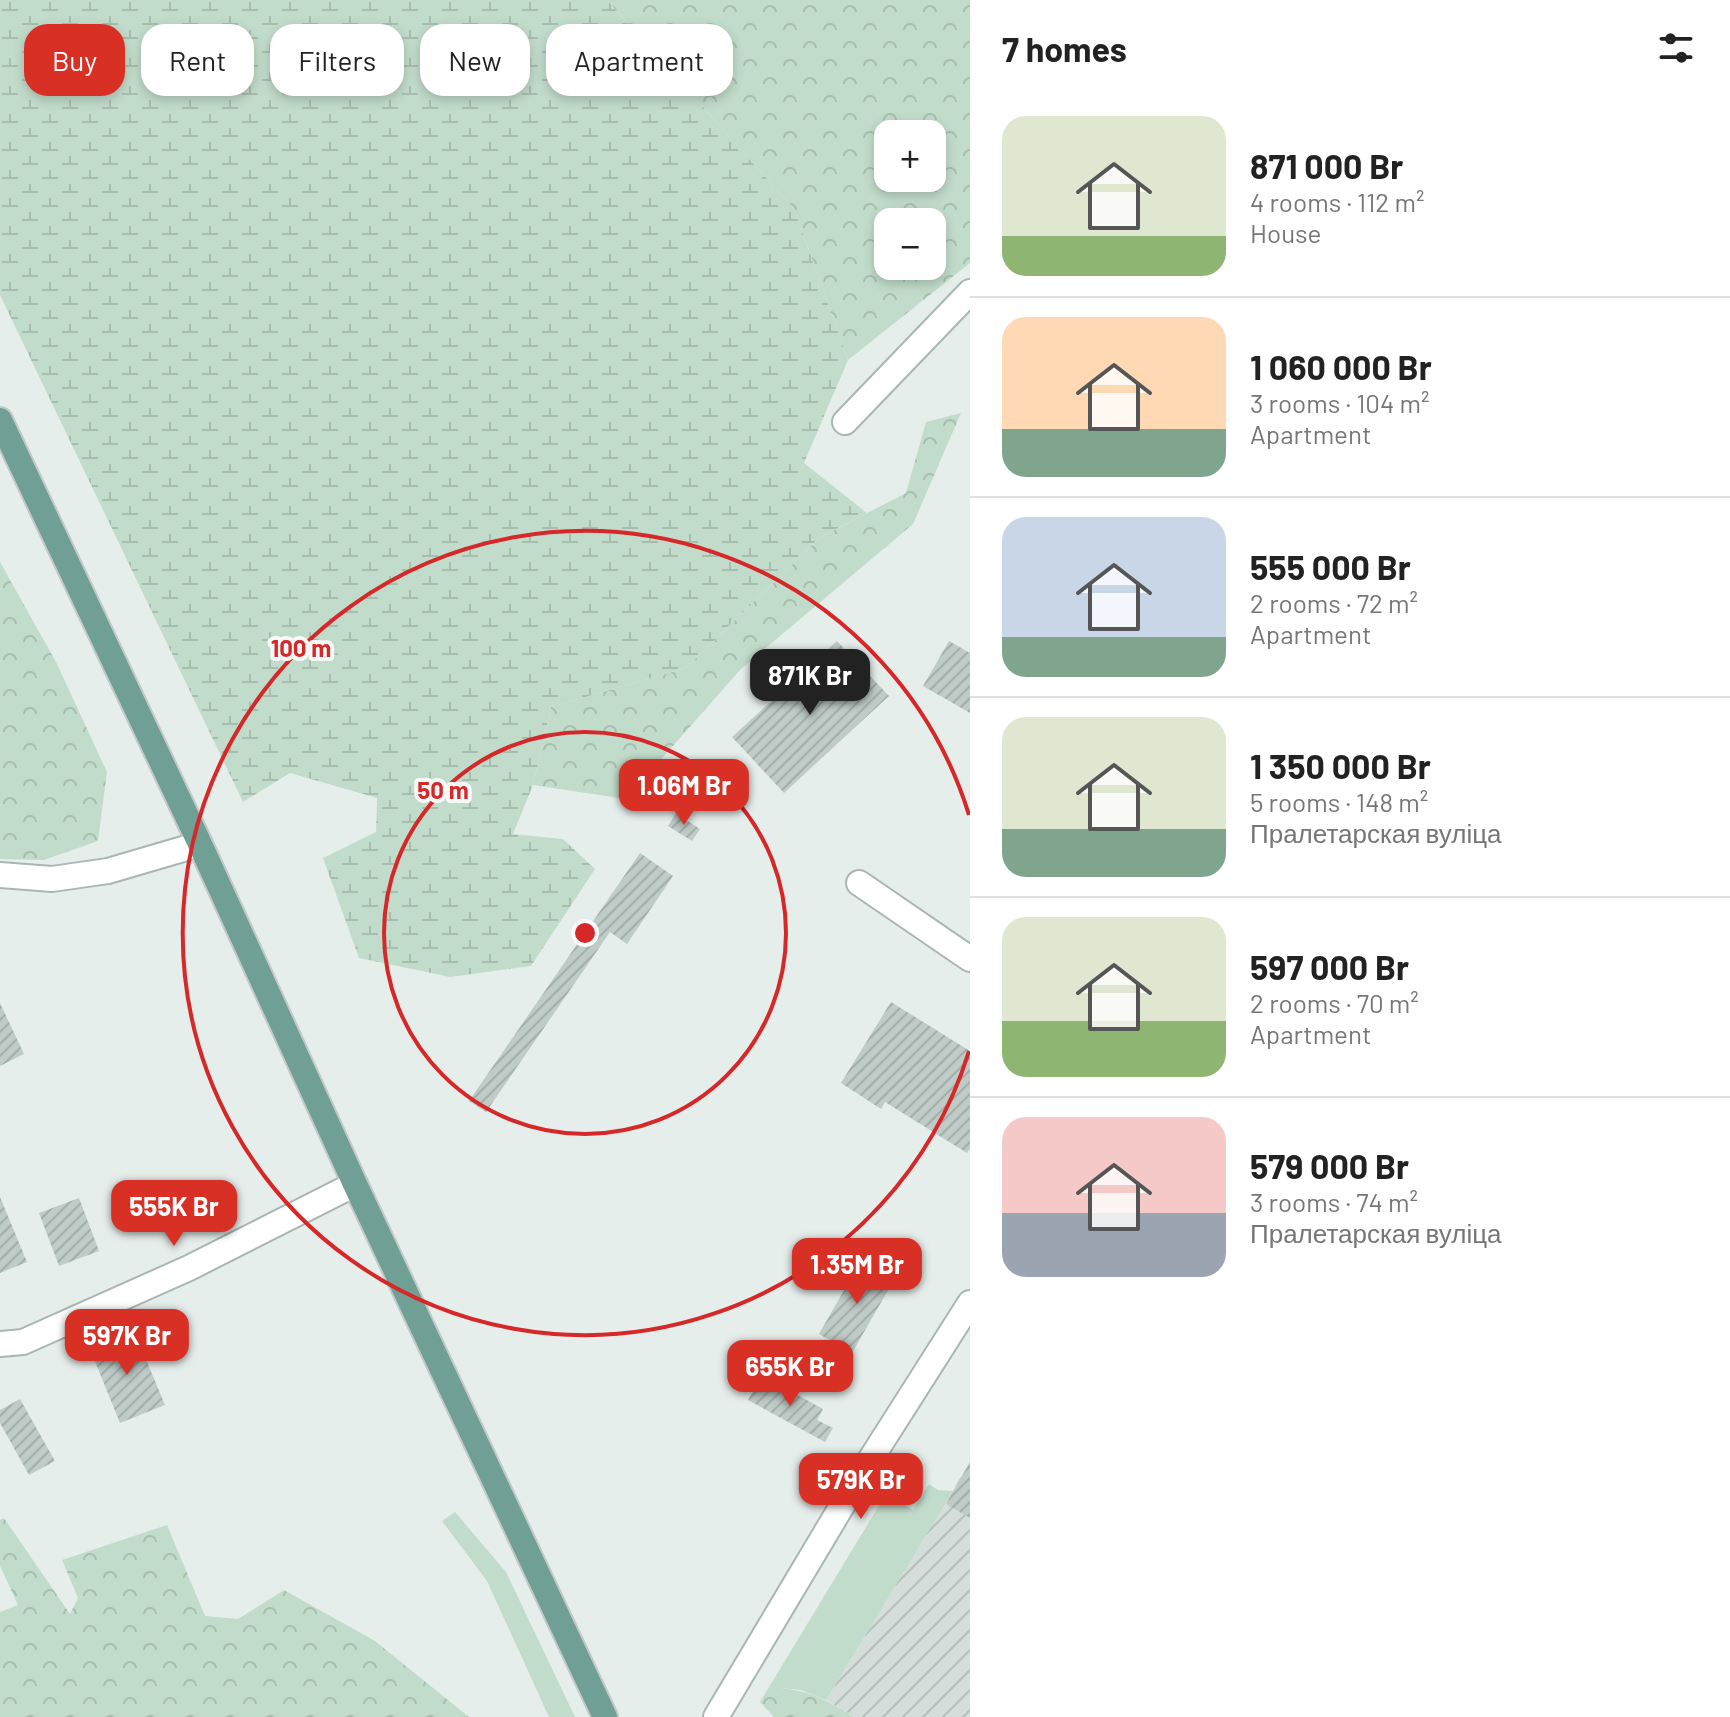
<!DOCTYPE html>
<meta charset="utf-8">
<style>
body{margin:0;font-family:Barlow,sans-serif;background:#f6f6f6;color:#222;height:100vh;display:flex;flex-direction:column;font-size:30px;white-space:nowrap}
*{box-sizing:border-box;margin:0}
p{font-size:26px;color:#767676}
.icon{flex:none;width:44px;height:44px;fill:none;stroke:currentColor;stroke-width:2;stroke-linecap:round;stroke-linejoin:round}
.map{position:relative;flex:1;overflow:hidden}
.details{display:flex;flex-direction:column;background:#fff;width:760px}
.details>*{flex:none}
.banner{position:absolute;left:24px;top:24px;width:760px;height:72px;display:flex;gap:16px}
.fabs{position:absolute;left:874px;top:120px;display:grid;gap:16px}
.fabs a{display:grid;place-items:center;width:72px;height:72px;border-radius:16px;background:#fff;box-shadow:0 4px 12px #0003;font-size:40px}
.price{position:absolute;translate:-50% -68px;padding:0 18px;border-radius:16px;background:#d93025;color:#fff;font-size:26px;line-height:52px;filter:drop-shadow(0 2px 4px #0008)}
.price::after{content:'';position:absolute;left:50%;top:48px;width:24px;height:18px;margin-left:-12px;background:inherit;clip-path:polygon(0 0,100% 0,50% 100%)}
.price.current{background:#222;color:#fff}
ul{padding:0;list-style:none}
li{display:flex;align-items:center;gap:24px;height:200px;padding:0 32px}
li+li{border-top:2px solid #e0e0e0}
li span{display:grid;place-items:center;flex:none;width:224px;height:160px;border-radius:24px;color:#555}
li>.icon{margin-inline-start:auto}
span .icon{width:96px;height:96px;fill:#fffc;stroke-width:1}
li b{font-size:34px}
h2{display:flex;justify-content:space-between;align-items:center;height:96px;padding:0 32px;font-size:34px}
.pill{padding:0 28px;border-radius:24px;background:#fff;box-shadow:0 4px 12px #0003;font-size:28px;line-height:72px}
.pill.current{background:#d93025;color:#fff}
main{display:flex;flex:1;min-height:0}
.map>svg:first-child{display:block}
.industrial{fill:url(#industrial-furrows)}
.grass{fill:#c2dccb}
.forest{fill:url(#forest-crowns);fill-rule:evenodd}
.wetland{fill:url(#wetland-marsh)}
.building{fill:url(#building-hatch)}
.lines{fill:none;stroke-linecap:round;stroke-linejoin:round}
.minor-casing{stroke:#a9b6b2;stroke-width:28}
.major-casing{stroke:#c3c9c8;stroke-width:28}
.path{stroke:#8aaea6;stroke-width:5;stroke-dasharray:4 6;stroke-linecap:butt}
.minor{stroke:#fff;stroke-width:24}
.major{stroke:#709f96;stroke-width:24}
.ring{fill:none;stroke:#d62828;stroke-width:4}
.centre{fill:#d62828;stroke:#f7faf9;stroke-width:4}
.ring-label{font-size:24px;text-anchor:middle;font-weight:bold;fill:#d62828;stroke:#f7faf9;stroke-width:8;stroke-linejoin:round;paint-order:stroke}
</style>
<main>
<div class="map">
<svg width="970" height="1717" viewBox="0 0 970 1717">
<defs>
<pattern id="industrial-furrows" width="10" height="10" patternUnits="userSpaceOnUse" patternTransform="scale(2)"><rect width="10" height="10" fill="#d5deda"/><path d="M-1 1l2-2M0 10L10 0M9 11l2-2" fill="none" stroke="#b7c0bc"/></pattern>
<pattern id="forest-crowns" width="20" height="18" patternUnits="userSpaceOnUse" patternTransform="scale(2)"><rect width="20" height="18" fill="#c2dccb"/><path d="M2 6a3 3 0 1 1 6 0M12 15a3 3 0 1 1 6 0" fill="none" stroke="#a7beaf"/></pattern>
<pattern id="wetland-marsh" width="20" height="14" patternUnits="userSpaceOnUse" patternTransform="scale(2)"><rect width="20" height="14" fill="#c2dccb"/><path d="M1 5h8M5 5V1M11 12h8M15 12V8" fill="none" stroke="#a7beaf"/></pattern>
<pattern id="building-hatch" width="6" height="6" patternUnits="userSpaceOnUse" patternTransform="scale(2)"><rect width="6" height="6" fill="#bfcbc7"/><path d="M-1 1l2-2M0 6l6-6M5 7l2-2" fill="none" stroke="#a4afac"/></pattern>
</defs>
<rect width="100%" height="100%" fill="#e6eeeb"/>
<path class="industrial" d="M970 1462V1717H854L826 1700Z"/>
<path class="grass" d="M929 1484 938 1490 953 1491 826 1700 801 1690 769 1687 883 1499 892 1497 913 1510Z
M455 1512 506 1572 575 1717H549L487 1581 442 1521Z"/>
<path class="forest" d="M607 0H970V263L848 360 794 209ZM888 134H932V178H888ZM888 222H932V266H888Z
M961 413 913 524 741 669 626 799 533 785 551 707 686 668 819 538 906 493 926 422Z
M0 562 56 662 107 772 98 841 44 860 0 859Z
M4 1518 70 1614 78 1598 62 1560 167 1525 205 1616 238 1619 284 1590 375 1641 469 1717H0V1612L18 1605 0 1566V1520Z
M769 1687C808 1690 820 1696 854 1717H774L760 1702Z"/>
<path class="wetland" d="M0 0H607L794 209 848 360 804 463 867 513 819 538 686 668 551 707 533 785 513 834 563 839 595 869 531 966 450 977 359 958 323 858 376 832 377 798 290 773 243 802 0 295Z"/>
<path class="building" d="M837 641 889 696 784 793 732 737Z
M949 641 970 653V713L923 686Z
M676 813 700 829 692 841 668 826Z
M640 853 673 876 627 944 610 932 486 1112 469 1101Z
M891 1002 970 1051V1149L967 1153 885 1102 881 1109 841 1083Z
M0 1003 24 1054 0 1066Z
M0 1197 27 1262 0 1273Z
M79 1198 99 1251 59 1266 39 1213Z
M862 1259 895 1278 852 1353 819 1334Z
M134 1331 165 1405 120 1423 90 1349Z
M761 1375 823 1409 817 1420 833 1428 825 1442 748 1400Z
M20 1399 55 1461 29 1475 0 1423V1410Z
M970 1462V1518L946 1504Z"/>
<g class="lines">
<defs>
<path id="minor" d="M845 422 970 292
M0 875 52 879 108 871 200 844
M859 883 970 959
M0 1344 23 1342 189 1268 355 1184
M716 1717 858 1479 970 1303"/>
<path id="major" d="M0 420 200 844 355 1184 605 1717"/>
</defs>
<use href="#minor" class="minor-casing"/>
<use href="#major" class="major-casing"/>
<path class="path" d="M809 1478 832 1479
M886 1481H907"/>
<use href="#minor" class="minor"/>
<use href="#major" class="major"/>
</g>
<g class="ring">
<circle cx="585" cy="933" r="201"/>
<path d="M969 1051A402 402 0 1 1 969 815"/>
</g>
<circle cx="585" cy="933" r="12" class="centre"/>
<g class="ring-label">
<text x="301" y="657">100 m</text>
<text x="443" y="799">50 m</text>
</g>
</svg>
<div class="fabs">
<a>+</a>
<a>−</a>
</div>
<b class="price current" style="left:810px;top:717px">871K Br</b>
<b class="price" style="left:684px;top:827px">1.06M Br</b>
<b class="price" style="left:174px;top:1248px">555K Br</b>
<b class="price" style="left:857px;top:1306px">1.35M Br</b>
<b class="price" style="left:127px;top:1377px">597K Br</b>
<b class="price" style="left:790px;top:1408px">655K Br</b>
<b class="price" style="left:861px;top:1521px">579K Br</b>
<div class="banner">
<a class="pill current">Buy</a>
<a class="pill">Rent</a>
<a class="pill">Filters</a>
<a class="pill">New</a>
<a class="pill">Apartment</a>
</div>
</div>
<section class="details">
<h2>7 homes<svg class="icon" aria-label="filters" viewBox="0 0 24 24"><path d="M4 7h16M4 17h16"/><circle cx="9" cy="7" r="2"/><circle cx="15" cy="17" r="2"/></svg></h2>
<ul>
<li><span style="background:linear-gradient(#dfe7d0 75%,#8fb573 0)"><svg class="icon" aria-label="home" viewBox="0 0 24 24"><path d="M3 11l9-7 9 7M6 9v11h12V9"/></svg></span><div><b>871 000 Br</b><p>4 rooms · 112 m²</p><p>House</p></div></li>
<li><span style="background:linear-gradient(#ffd9b3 70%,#7fa58c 0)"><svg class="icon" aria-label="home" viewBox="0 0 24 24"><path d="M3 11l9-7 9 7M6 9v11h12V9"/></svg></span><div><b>1 060 000 Br</b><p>3 rooms · 104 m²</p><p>Apartment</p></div></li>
<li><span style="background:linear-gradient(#c9d6e8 75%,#7fa58c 0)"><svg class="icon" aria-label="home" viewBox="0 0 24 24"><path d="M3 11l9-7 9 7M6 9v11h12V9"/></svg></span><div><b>555 000 Br</b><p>2 rooms · 72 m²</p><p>Apartment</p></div></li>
<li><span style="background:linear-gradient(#dfe7d0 70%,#7fa58c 0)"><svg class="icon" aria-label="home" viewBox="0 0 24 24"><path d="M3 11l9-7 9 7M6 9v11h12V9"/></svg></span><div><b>1 350 000 Br</b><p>5 rooms · 148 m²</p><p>Пралетарская вуліца</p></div></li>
<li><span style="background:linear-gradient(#dfe7d0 65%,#8fb573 0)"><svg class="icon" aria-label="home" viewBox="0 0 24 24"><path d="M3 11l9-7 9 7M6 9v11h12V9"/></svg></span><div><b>597 000 Br</b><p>2 rooms · 70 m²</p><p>Apartment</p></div></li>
<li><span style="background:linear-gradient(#f6c9c9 60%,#9aa5b1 0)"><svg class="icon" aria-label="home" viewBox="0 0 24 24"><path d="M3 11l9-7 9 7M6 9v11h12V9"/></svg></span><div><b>579 000 Br</b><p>3 rooms · 74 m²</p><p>Пралетарская вуліца</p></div></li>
</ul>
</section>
</main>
